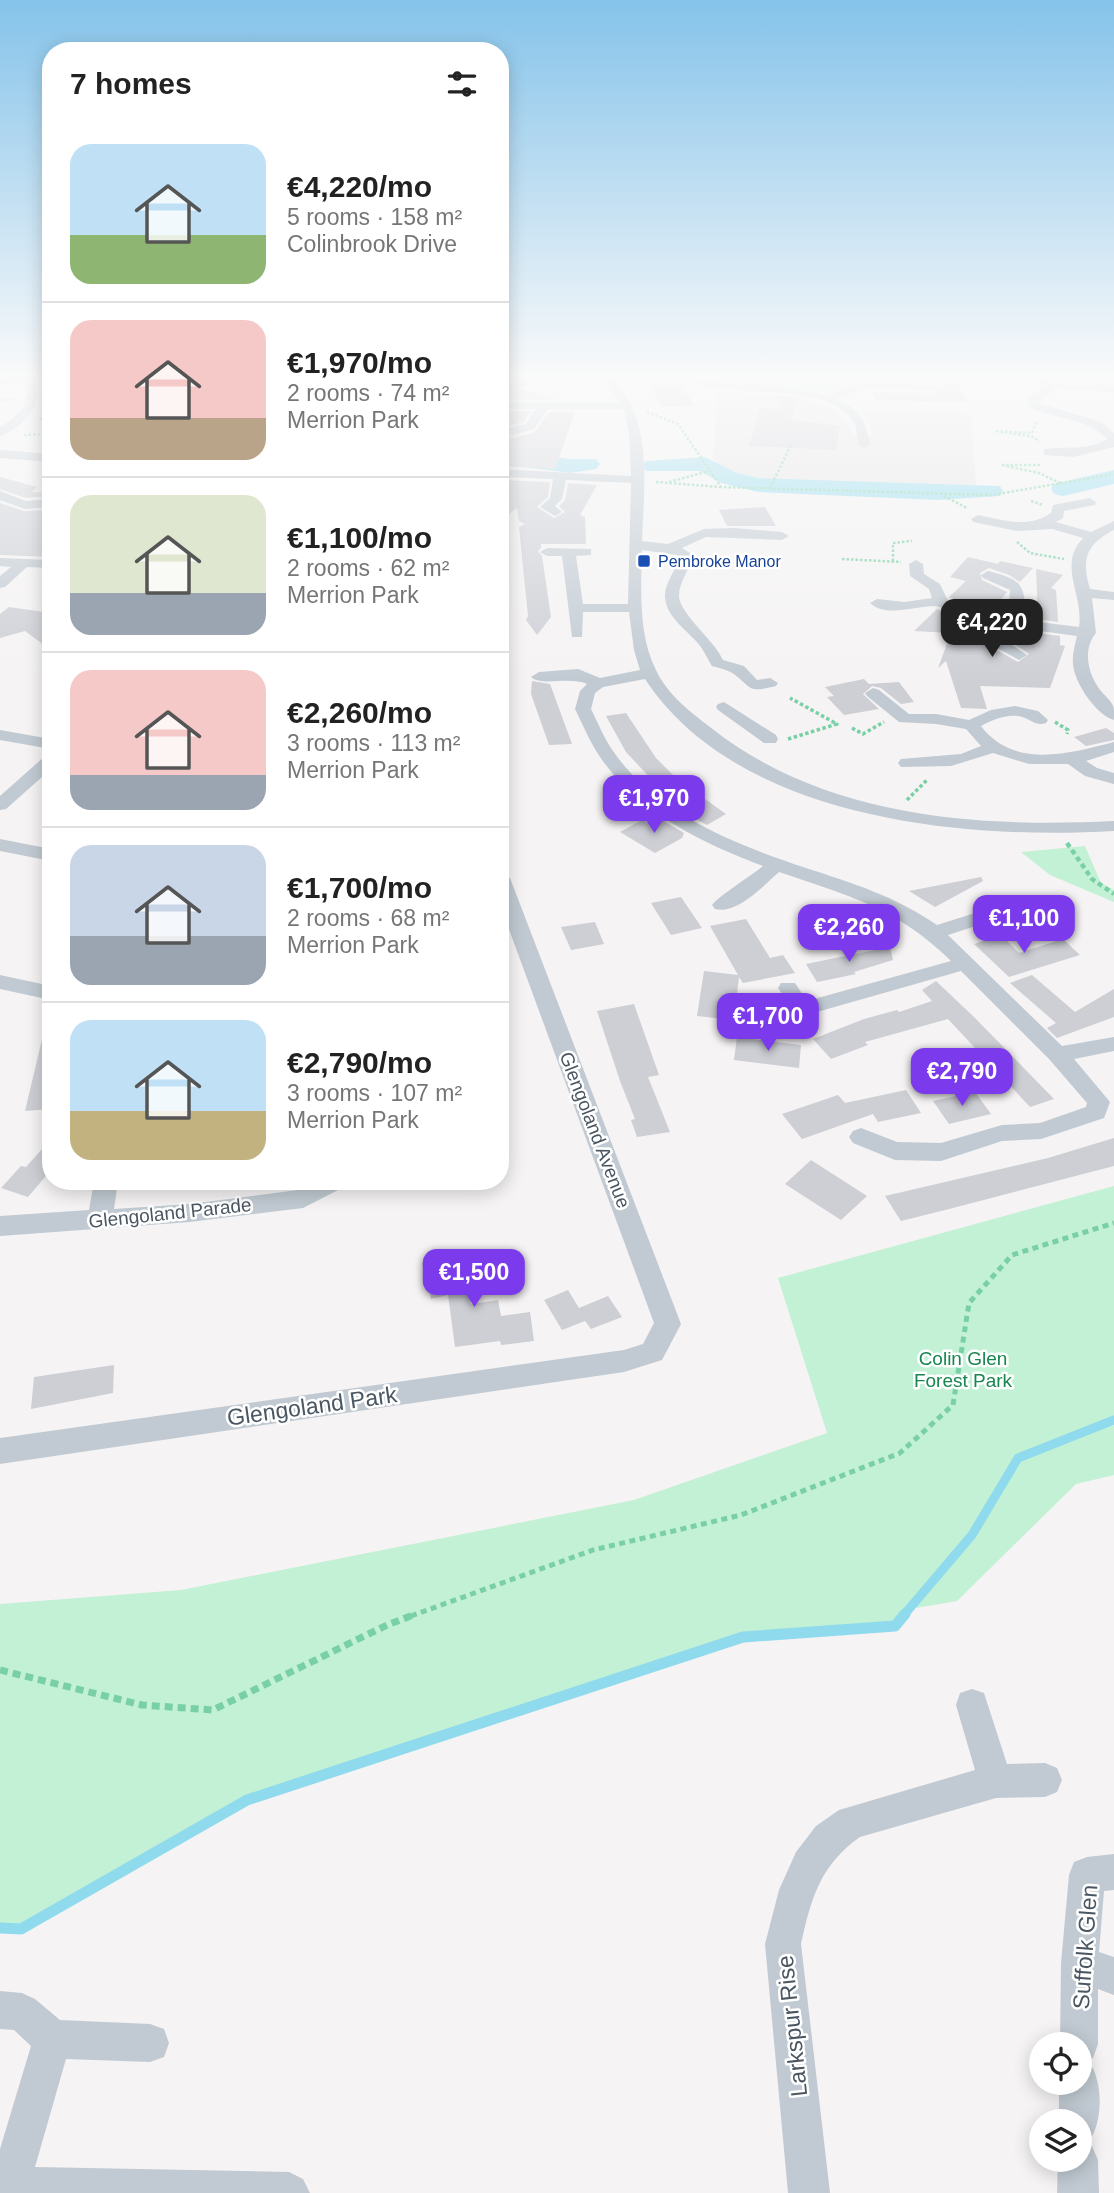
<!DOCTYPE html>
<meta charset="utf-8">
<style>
body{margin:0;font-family:Arial,sans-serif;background:#f6f6f6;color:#222;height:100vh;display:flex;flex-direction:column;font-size:26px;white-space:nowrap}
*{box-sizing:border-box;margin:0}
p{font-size:23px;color:#767676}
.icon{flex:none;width:38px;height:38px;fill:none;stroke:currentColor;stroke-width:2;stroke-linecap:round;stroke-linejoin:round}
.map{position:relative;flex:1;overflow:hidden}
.details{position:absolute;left:42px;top:42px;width:467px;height:1148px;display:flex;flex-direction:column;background:#fff;border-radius:28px;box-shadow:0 4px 18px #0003}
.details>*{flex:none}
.tools{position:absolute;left:1029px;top:2032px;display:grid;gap:14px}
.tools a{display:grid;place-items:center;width:63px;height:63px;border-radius:50%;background:#fff;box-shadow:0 4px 18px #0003;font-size:35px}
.price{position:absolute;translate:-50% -60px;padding:0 16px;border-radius:14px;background:#7c3aed;color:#fff;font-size:23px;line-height:46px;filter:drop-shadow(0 2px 4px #0008)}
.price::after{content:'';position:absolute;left:50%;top:42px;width:21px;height:16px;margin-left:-10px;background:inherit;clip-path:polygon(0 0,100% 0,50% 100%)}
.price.on{background:#222;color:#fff}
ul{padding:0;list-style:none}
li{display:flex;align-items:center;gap:21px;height:175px;padding:0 28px}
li+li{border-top:2px solid #e0e0e0}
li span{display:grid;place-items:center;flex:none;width:196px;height:140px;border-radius:21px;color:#555}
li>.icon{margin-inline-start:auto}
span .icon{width:84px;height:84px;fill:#fffc;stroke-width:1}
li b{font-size:30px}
h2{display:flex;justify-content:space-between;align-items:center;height:84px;padding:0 28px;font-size:30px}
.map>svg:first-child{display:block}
.education{fill:#e6e4e5}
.green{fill:#c3f1d5}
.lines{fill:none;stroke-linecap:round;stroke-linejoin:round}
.stream-far1{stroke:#90daee;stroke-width:9}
.stream{stroke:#90daee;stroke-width:11}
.river{fill:#90daee;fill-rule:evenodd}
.building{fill:#cdcfd5}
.path-far4{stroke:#7ad0a6;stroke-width:2.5;stroke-dasharray:2.5 2;stroke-linecap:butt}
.path-far3{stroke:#7ad0a6;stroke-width:3.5;stroke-dasharray:3.5 2.5;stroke-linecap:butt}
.path-far2{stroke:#7ad0a6;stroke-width:4.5;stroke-dasharray:5 3.5;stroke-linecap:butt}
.path-far1{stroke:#7ad0a6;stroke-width:5;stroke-dasharray:6 4.5;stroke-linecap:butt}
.path{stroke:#7ad0a6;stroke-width:7;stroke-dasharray:8 5;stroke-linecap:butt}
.minor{fill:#c1cad2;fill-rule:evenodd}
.transit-dot{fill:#1a4fb4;stroke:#fff;stroke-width:2.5}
.labels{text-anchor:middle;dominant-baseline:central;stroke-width:5;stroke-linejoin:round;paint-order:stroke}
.far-transit-label{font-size:16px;fill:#164399;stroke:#fff;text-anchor:start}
.street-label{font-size:19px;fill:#4a5661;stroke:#fff}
.park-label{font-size:19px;fill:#17864f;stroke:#fff}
.near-street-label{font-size:23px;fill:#4a5661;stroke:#fff}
</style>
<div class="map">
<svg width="1114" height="2193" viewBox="0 0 1114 2193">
<rect width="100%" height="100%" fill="#f5f3f3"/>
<path class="education" d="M717 392 796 397 837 411 851 428V435L874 436 863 413 921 409 971 414 976 485 751 479 725 471 713 458Z"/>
<path class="green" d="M797 377H845L847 382 825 393 778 386V383L800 384Z
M1085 846 1101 883 1114 890V902L1050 875 1021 852Z
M1114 1186V1475L1076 1484 957 1601 910 1609 895 1626 743 1637 228 1806 21 1929 0 1928V1604L181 1590 634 1500 827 1433 778 1278Z"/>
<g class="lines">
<path class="stream-far1" d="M903 1616 972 1535 1018 1458 1114 1420"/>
<path class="stream" d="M0 1928 21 1929 247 1800 743 1637 895 1626 905 1614"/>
<path class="river" d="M500 450 570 459H596L600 464 596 469 570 473 500 464Z
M705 457 737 473 758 478 1000 486 1003 491 1000 496 938 500 758 492 721 483 700 471H646L642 466 646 461Z
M1114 470V484L1063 496 1054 494 1051 489 1054 484Z"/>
</g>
<path class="building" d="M867 377 958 379 966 402 875 400 872 392 935 393 942 386 935 381 868 380Z
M682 384 694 406 662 407 651 386Z
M522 389 557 400 500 399V395Z
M776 395 797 397 791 420 840 426 836 450 749 446 760 408 782 409Z
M500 411H531L524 422 500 427Z
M549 412H575L555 469 500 466V437L514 438 535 432Z
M0 477 37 487 32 492 51 493V496L26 498 0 489Z
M500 480 550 482 548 497 537 507 554 518 565 512 559 506 565 500 568 483 597 485 580 515 585 517 586 544H541V548L538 551 542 556 551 617 537 635 526 620 528 616 519 527 525 524 519 521 517 508 500 521Z
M0 503 24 511 51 510V557L0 555Z
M765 507 776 526H727L719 510Z
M968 557 998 564 1000 561 1033 568 1020 582 1009 575 989 568 980 573 982 580 1007 592 990 613 980 611 949 597 966 581 950 577Z
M1036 569 1063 575 1051 588 1056 590 1058 622 1038 619Z
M9 607 51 613V650L25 631 0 638V614Z
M937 609 979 625 976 628 986 630 993 648 1018 662 1029 654 1008 639 1007 634 1029 638 1030 632 1060 636V645L1065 646 1050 688 980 686 987 709 961 708 946 661 938 668 951 633 914 631Z
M864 679 869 684 899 682 914 702 901 704 881 688 872 686 863 694 879 709 844 715 827 697 834 696 825 687Z
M532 681 550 684 572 744 549 745 531 694Z
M626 713 656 758 699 801 705 799 726 814 707 825 680 810 687 807 671 795 668 797 626 752 606 716Z
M1106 728 1114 733V740L1086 746 1074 737Z
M660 819 684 833 682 838 655 853 620 832 642 820 649 824Z
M981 877 983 881 935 907 909 891Z
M681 897 702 928 671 935 651 903Z
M746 919 770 958 783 955 795 973 743 983 739 977 734 1020 697 1016 704 971 738 975 710 926Z
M595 922 604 944 571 950 561 927Z
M1001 935 1019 953 1063 939 1080 955 1009 977 974 944Z
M890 947 893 960 854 972 856 974 837 978 817 982 806 964Z
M1032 975 1075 1012 1114 989V1017L1057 1038 1047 1028 1056 1023 1010 983Z
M936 981 975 1018 1054 1099 1030 1107 948 1019 865 1042 868 1045 831 1059 813 1039 864 1019 897 1010 899 1012 932 1001 922 990Z
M634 1004 659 1075 648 1077 670 1132 637 1137 631 1120 635 1119 620 1081 597 1011Z
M43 1035 51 1036V1109L25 1111Z
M737 1037 801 1045 799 1068 734 1060Z
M906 1090 921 1113 878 1122 873 1114 802 1139 782 1114 838 1095 845 1103Z
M975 1092 991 1114 949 1124 933 1101Z
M1114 1138V1166L953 1208 901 1221 885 1196 1048 1158Z
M51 1139V1170L28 1197 1 1188 21 1166 26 1167Z
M811 1160 867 1196 841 1220 785 1184Z
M459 1256 471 1304 498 1300 501 1316 530 1312 534 1341 501 1345 500 1341 455 1347 448 1295 431 1299 422 1263Z
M568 1290 579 1308 608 1296 622 1317 591 1329 585 1321 562 1330 544 1300Z
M114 1365 113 1393 31 1409 34 1377Z"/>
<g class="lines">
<path class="path-far4" d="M637 386 652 380 672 379
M0 400 15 399
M647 412 678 424 721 487 992 495 1114 474
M40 419H51
M1036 422 1032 433 995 431 1034 437 1039 442
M24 435 51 434
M1040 465H1001L1039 473 1060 483
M656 482 720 487
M669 482 709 471
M770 488 791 445
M944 496 967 508
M1031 501 1043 505
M1017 542 1030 553 1064 559
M842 559 901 562
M893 561V543L912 541"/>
<path class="path-far3" d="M1055 722 1068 730 1067 734
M852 728 863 734 884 722
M788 739 837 724 790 698
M907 800 928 779"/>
<path class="path-far2" d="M1067 843 1092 879 1114 894"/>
<path class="path-far1" d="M411 1616 593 1550 741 1515 900 1453 953 1405 969 1303 1012 1255 1114 1223"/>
<path class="path" d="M0 1670 142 1705 213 1710 387 1625 416 1614"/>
<path class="minor" d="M33 377C46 403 24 427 0 436V427C16 418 32 403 26 383L0 385V379Z
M529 377H539L540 381 500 393V387Z
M601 377H612C654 421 644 486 642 541L668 544 704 529 733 528 782 532 789 536 782 540 706 537 682 548 690 553C693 569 679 579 679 596 679 613 714 640 723 660L744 666 757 680 770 678 778 683 776 686C748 693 753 689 734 674 728 670 719 668 712 666 708 660 705 653 701 647 689 631 666 618 665 597 664 581 679 570 677 555L642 550C641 588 638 635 656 670 667 694 689 711 710 727 823 817 975 828 1114 821V831C962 840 737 819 645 679L603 687 595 693 591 709C598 723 604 738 613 751 656 814 737 845 806 868 852 883 897 897 937 925L1023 898 1065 916 1068 920 1065 924H1051L1022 911 948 935 1062 1046 1114 1037V1051L1074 1059 1110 1102 1104 1118 1041 1139 1002 1141 941 1161 895 1160 853 1143 849 1137 853 1131 861 1128 897 1142 941 1143 1002 1125 1040 1123 1086 1107 1087 1103 1049 1059 961 971 810 1014 784 1025 776 1023 773 1018 776 1013 790 1006 778 988 781 983H795L807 1001 951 961C896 907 849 896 779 872 764 885 737 915 715 909L712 905C720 895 751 876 763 866 702 843 638 812 600 757 590 742 583 725 575 709L580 691 587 684C569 676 542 687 531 677L539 672 578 669 600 678 640 670 634 650 629 612H583L582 637H572L562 556H547L540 552 547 548 591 549V555L576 556 583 604H628L631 483 566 480 562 499 555 506 562 512 555 516 540 507 550 498 553 479 500 477V469L631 476 629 433 624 409H548L534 429 513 435 500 434 501 430 526 424 536 409 500 408V402L620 403Z
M680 377 792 388 826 395 862 383 935 384 940 387 935 390 863 389 836 399C860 409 865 420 870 444L864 448 858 444C857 438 857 428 854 423 829 377 718 402 680 377Z
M1026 377H1041L1054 383 1114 386V392L1054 389 1038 403 1101 422 1114 433V447L1073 457 1044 455V449C1065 446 1088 451 1107 439 1087 417 1053 420 1028 406L1029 397 1044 387Z
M0 450 51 454V462L0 458Z
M0 491 26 501 51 499V507L25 509 0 500Z
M1090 498 1096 502 1095 505 1064 511 1063 518 1056 522 1091 532 1114 521V530C1086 544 1081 560 1090 589L1114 592V600L1092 598 1096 633C1082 650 1088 675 1101 691 1105 696 1113 702 1114 709 1114 712 1114 716 1114 720 1096 715 1074 682 1073 664 1072 654 1075 645 1077 636L1002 626 1006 641 1027 655 1019 660 994 646 987 624C971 622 943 606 935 606 915 606 886 618 870 603L877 599 905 602 932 598 929 589 910 576 909 564 916 560 923 564 924 574 940 584 947 599 955 605 979 614 1008 618 1010 590 983 578 981 575 988 571C1021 579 1028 585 1023 620L1079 627C1084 595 1057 565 1083 538L1052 529 1017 531 973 522 971 519 978 515C1004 520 1028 529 1051 513L1053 505Z
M0 558 51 560V568L27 567 5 587 0 588V576L11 567 0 566Z
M873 688 879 690 909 714H936L969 720 991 710 1015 706 1038 711 1048 720 1046 723C1036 726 1033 721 1025 718 1010 712 994 719 981 726 1014 770 1071 753 1114 742V752L1086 761 1097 768 1114 773V784L1085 776 1068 764H1029L993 753 951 766 901 767 898 763 901 759 961 754 981 746 966 729 936 724 899 722 867 696 865 693Z
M724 702 776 735 778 739 776 743H764L718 710 716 707 718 704Z
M0 730 51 739V749L0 740Z
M51 755V769L6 809 0 810V796L45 756Z
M0 839 51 849V861L0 851Z
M500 872 510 878 681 1324 662 1360 624 1372 0 1464V1438L624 1350 643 1344 654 1323 500 905Z
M0 975 51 986V1000L0 989Z
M94 1181H118L114 1209 190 1204 298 1190 314 1181H347L344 1187 303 1208 190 1222 0 1236V1216L89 1210Z
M972 1689 984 1693 1007 1764 1045 1763 1057 1768 1062 1780 1057 1792 1045 1797 996 1798 860 1837C820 1865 811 1899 801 1944L830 2193H788L765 1944 779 1890 796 1852 816 1826 839 1810 975 1770 956 1705 960 1693Z
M1114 1854V1890L1104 1891 1099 1952 1114 1957V1995L1098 1989V2044L1093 2058 1080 2063 1093 2068C1102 2089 1102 2114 1093 2135L1080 2141 1092 2146 1098 2160 1099 2193H1057L1058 2160H1080V2121H1059V2082H1080V2044H1060L1061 1963 1069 1875 1074 1862 1087 1857Z
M0 1991 22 1993 35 1999 60 2020 150 2024 164 2029 169 2043 164 2057 150 2062 66 2059 35 2167 289 2172 303 2179 310 2193H0V2149L31 2046 14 2030 0 2029Z"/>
</g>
<linearGradient id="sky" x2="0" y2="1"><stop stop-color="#85c3ea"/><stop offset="0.55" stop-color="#fafafa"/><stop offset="1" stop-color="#fafafa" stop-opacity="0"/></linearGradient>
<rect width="1114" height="684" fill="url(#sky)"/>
<rect class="transit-dot" x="637" y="554" width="14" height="14" rx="3.5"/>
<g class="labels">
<g class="far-transit-label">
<text x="658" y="561">Pembroke Manor</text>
</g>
<g class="street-label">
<text transform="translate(595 1130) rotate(69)">Glengoland Avenue</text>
<text transform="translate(170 1213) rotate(-6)">Glengoland Parade</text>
</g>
<g class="park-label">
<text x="963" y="1358">Colin Glen<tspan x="963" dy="22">Forest Park</tspan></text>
</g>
<g class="near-street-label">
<text transform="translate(312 1406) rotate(-8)">Glengoland Park</text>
<text transform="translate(1085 1947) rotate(-86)">Suffolk Glen</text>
<text transform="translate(792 2026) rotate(-96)">Larkspur Rise</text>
</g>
</g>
</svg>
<div class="tools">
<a><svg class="icon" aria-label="locate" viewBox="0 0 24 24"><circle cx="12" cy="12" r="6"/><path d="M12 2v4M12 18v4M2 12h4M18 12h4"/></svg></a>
<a><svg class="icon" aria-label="layers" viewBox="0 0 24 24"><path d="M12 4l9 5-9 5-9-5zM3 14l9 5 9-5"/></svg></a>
</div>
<b class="price on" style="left:992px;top:659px">€4,220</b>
<b class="price" style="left:654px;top:835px">€1,970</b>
<b class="price" style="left:1024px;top:955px">€1,100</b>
<b class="price" style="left:849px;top:964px">€2,260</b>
<b class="price" style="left:768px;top:1053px">€1,700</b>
<b class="price" style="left:962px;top:1108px">€2,790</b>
<b class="price" style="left:474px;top:1309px">€1,500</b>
<section class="details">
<h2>7 homes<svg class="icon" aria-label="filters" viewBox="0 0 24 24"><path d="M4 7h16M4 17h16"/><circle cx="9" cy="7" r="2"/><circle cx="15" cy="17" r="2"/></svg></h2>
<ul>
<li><span style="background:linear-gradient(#bfe0f5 65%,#8fb573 0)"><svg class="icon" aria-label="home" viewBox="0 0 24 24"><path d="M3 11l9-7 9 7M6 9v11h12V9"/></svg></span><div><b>€4,220/mo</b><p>5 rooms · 158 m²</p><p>Colinbrook Drive</p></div></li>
<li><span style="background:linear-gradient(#f6c9c9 70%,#b9a48a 0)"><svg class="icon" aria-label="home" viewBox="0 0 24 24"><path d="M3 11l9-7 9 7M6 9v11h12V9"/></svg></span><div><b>€1,970/mo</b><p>2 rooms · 74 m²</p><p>Merrion Park</p></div></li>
<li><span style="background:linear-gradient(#dfe7d0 70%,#9aa5b1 0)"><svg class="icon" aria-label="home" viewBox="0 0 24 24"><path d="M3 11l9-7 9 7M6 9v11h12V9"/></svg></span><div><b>€1,100/mo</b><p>2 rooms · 62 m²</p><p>Merrion Park</p></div></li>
<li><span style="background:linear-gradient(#f6c9c9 75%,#9aa5b1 0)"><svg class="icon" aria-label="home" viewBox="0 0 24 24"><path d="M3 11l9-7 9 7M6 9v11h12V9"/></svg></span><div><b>€2,260/mo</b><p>3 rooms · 113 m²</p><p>Merrion Park</p></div></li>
<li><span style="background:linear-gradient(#c9d6e8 65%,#9aa5b1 0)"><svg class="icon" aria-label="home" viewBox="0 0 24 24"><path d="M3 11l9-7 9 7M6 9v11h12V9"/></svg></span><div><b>€1,700/mo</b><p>2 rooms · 68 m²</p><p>Merrion Park</p></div></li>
<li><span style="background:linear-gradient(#bfe0f5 65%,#c2b280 0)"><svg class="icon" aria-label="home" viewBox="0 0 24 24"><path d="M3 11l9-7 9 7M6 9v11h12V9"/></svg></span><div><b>€2,790/mo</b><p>3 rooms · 107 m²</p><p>Merrion Park</p></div></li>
</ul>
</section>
</div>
